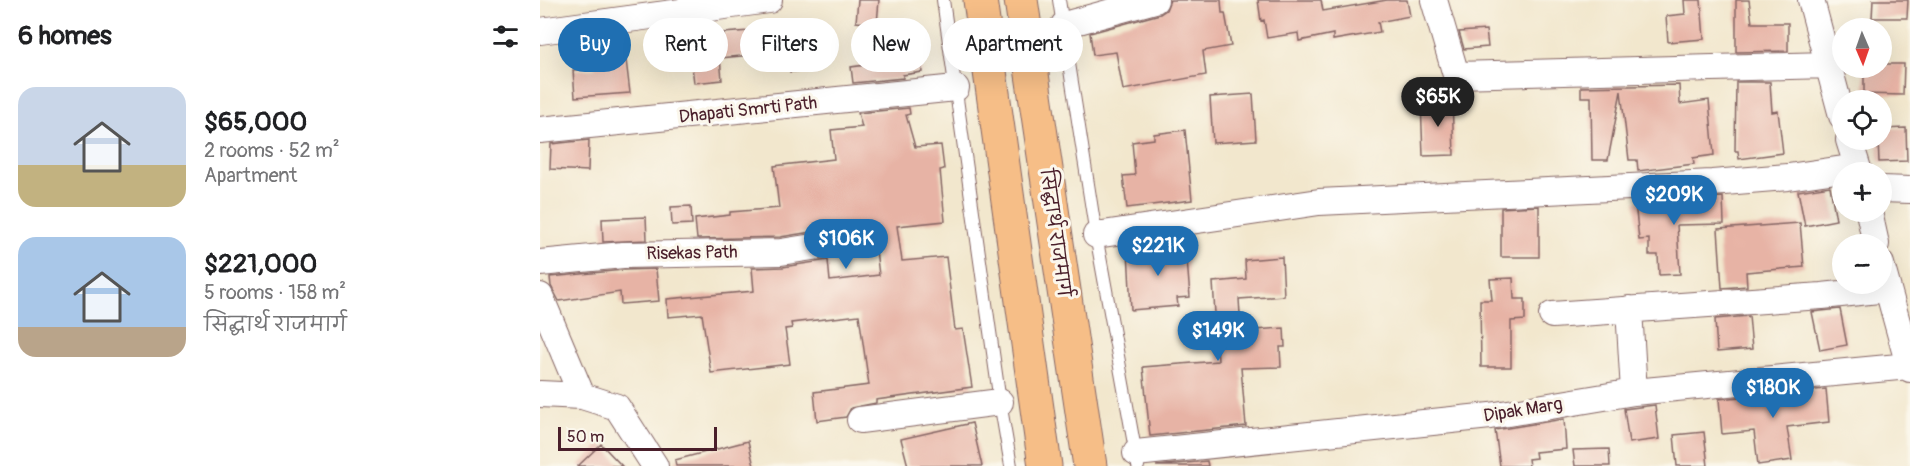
<!DOCTYPE html>
<meta charset="utf-8">
<style>
body{margin:0;font-family:Pangolin,"Playpen Sans Deva",sans-serif;background:#f6f6f6;color:#202124;height:100vh;display:flex;flex-direction:column;font-size:22px;white-space:nowrap}
*{box-sizing:border-box;margin:0}
p{font-size:20px;color:#757577}
.icon{flex:none;width:33px;height:33px;fill:none;stroke:currentColor;stroke-width:2;stroke-linecap:round;stroke-linejoin:round}
.map{position:relative;flex:1;overflow:hidden}
.details{display:flex;flex-direction:column;background:#fff;width:540px}
.details>*{flex:none}
.banner{position:absolute;left:18px;top:18px;width:570px;height:54px;display:flex;gap:12px}
.needle{width:39px;rotate:178deg}
.controls{position:absolute;left:1292px;top:18px;display:grid;gap:12px}
.controls a{display:grid;place-items:center;width:60px;height:60px;border-radius:50%;background:#fff;box-shadow:0 6px 24px #0002;font-size:30px}
.scale{position:absolute;left:18px;bottom:15px;width:159px;box-sizing:border-box;padding-left:6px;border:3px solid #4a1f2b;border-top:0;font-size:16px;line-height:21px;white-space:nowrap;color:#4a1f2b;-webkit-text-stroke:4px #fbf7ec;paint-order:stroke}
.price{position:absolute;translate:-50% -51px;padding:0 14px;border-radius:21px;background:#1f6fb2;color:#fff;font-size:20px;line-height:39px;filter:drop-shadow(0 2px 3px #0008)}
.price::after{content:'';position:absolute;left:50%;top:36px;width:18px;height:14px;margin-left:-9px;background:inherit;clip-path:polygon(0 0,100% 0,50% 100%)}
.price.on{background:#222;color:#fff}
ul{padding:0;list-style:none}
li{display:flex;align-items:center;gap:18px;height:150px;padding:0 18px}
li span{display:grid;place-items:center;flex:none;width:168px;height:120px;border-radius:18px;color:#555}
li>.icon{margin-inline-start:auto}
span .icon{width:72px;height:72px;fill:#fffc;stroke-width:1}
li b{font-size:26px}
h2{display:flex;justify-content:space-between;align-items:center;height:72px;padding:0 18px;font-size:26px}
.tag{padding:0 21px;border-radius:27px;background:#fff;box-shadow:0 6px 24px #0002;font-size:21px;line-height:54px}
.tag.on{background:#1f6fb2;color:#fff}
main{display:flex;flex:1;min-height:0}
.map>svg:first-child{display:block}
.building{fill:#e7b3a5}
.lines{fill:none;stroke-linecap:round;stroke-linejoin:round}
.lane-casing{stroke:#856564;stroke-width:14}
.street-casing{stroke:#856564;stroke-width:28}
.highway-casing{stroke:#856564;stroke-width:35}
.lane{stroke:#fff;stroke-width:12}
.street{stroke:#fff;stroke-width:26}
.highway{stroke:#f6be87;stroke-width:33}
.labels{text-anchor:middle;dominant-baseline:central;stroke-width:6;stroke-linejoin:round;paint-order:stroke}
.street-label{font-size:18px;fill:#4a1f2b;stroke:#fbf7ec}
</style>
<main>
<section class="details">
<h2>6 homes<svg class="icon" aria-label="filters" viewBox="0 0 24 24"><path d="M4 7h16M4 17h16"/><circle cx="9" cy="7" r="2"/><circle cx="15" cy="17" r="2"/></svg></h2>
<ul>
<li><span style="background:linear-gradient(#c9d6e8 65%,#c2b280 0)"><svg class="icon" aria-label="home" viewBox="0 0 24 24"><path d="M3 11l9-7 9 7M6 9v11h12V9"/></svg></span><div><b>$65,000</b><p>2 rooms · 52 m²</p><p>Apartment</p></div></li>
<li><span style="background:linear-gradient(#a9c7e8 75%,#b9a48a 0)"><svg class="icon" aria-label="home" viewBox="0 0 24 24"><path d="M3 11l9-7 9 7M6 9v11h12V9"/></svg></span><div><b>$221,000</b><p>5 rooms · 158 m²</p><p>सिद्धार्थ राजमार्ग</p></div></li>
</ul>
</section>
<div class="map">
<svg width="1370" height="466" viewBox="0 0 1370 466">
<rect width="100%" height="100%" fill="#fbf7ec"/>
<filter id="ink" filterUnits="userSpaceOnUse"><feTurbulence type="fractalNoise" baseFrequency=".0167" numOctaves="2"/><feDisplacementMap in="SourceGraphic" scale="12" xChannelSelector="R" yChannelSelector="G"/><feConvolveMatrix kernelMatrix="1 2 1 2 8 2 1 2 1" color-interpolation-filters="sRGB"/></filter>
<filter id="wash" filterUnits="userSpaceOnUse"><feTurbulence type="fractalNoise" baseFrequency=".008" numOctaves="4" result="noise"/><feDisplacementMap in="SourceGraphic" scale="24" xChannelSelector="R" yChannelSelector="G"/><feGaussianBlur stdDeviation="1.35" result="paint"/><feColorMatrix in="noise" values="0 0 0 0 0 0 0 0 0 0 0 0 0 0 0 0 0 1.4 0 .05"/><feComposite in="paint" operator="in"/></filter>
<g filter="url(#wash)">
<rect width="100%" height="100%" fill="#f2e7cd"/>
<g id="blocks">
<path class="building" d="M318 0H339L337 24 316 22Z
M630 0H681L682 13H685L691 46 663 51 666 75 583 90 576 52 553 55 550 33 620 14 626 10Z
M718 0H781L783 11 847 0H867L870 16 838 22 840 32 793 40V34L759 41 758 33 727 38 724 20 721 21Z
M1144 0H1161L1164 39 1128 42 1126 16 1145 14Z
M1196 0H1209L1212 23H1248V51L1196 52Z
M1333 0H1368L1367 18H1332Z
M275 22 279 70 250 72 246 25Z
M946 30 948 47 924 49 919 32Z
M210 31 212 55 180 58 182 80 154 83 149 40 184 36 183 33Z
M378 37 382 72 363 75V78L313 83 311 67 341 63 338 42Z
M84 43 90 93 35 97 33 70 55 69 53 47Z
M1341 64H1364L1363 95 1324 94V68H1341Z
M1196 82H1230L1232 112 1238 111 1243 153 1199 159 1198 151H1195Z
M1139 85 1140 104 1169 100 1174 155 1153 158 1154 164 1098 171 1097 160H1089L1081 91 1068 160H1052L1051 97H1041V87Z
M713 94 716 140 673 143 670 97Z
M912 99 914 155 883 156 881 101Z
M369 108 370 114 366 115 375 147 401 145 404 169 400 170 405 221 357 226 362 261 406 257 415 330 423 329 432 387 336 400V403L311 408 306 417 277 421 274 392 329 385 319 315 251 323 252 328 245 329 250 364 171 373 162 314 128 317 127 299 214 291 212 268 243 267 288 260 290 281 339 275 333 226 311 229 302 227 240 237 157 239 155 219 190 215V212L239 208 234 166 294 159 291 130 322 127 318 113Z
M1366 128 1367 161 1339 162 1338 140H1341V129Z
M645 130 652 200 587 208 583 176 595 175 592 142 614 139V134Z
M49 140 48 171 10 169 11 144Z
M1290 186 1296 220 1265 226 1258 191Z
M1183 197 1184 224 1137 225 1140 274 1119 275 1118 255H1109V239L1099 240 1095 202Z
M151 206 152 224 132 225 131 207Z
M999 206V257H961V208Z
M106 217 107 240 63 242 62 219Z
M1260 223 1264 267 1206 272 1207 286 1182 288 1178 229Z
M646 247 650 297 637 298 638 306 591 310 588 250Z
M742 257 744 296 699 299 701 331 744 328 745 347H740L741 367 701 368 706 426 610 436 603 367 678 361 673 282 706 279 705 260Z
M116 269 119 301 81 304 80 292 19 301 11 286 10 277 84 270Z
M973 278 974 299H985V320L971 321V367H941L940 300H952L950 279Z
M1300 309 1307 345 1280 350 1272 312Z
M1209 316 1212 349 1177 352 1175 319Z
M1286 389 1289 422 1247 427 1252 460 1218 465 1214 431 1182 434 1179 399Z
M1115 405 1119 439 1089 443 1084 409Z
M1024 419 1026 449 995 452 996 458 988 459 989 466H960L955 430Z
M432 423 442 466H368L361 439Z
M1164 432 1168 466H1137L1134 435Z
M208 441 214 466H136L135 460Z
M61 444 82 466H38Z
M1069 449 1070 466H1035L1033 450Z
M667 461 668 466H616Z"/>
</g>
</g>
<g filter="url(#ink)">
<use href="#blocks" fill-opacity="0" stroke="#856564" stroke-width="1.5"/>
<g class="lines">
<defs>
<path id="lane" d="M403 0 460 402 471 466
M519 0 556 235 598 466"/>
<path id="street" d="M894 0 916 75 1288 65
M1271 0 1302 116
M524 25 615 0
M0 31 229 0
M0 130 416 88
M1309 140 1319 172
M1341 189 1370 190
M1329 212 1336 244
M556 235 779 202 1172 183 1248 177 1317 167
M0 263 83 255 241 252 304 242
M1341 264 1370 369
M0 296 42 396
M1089 309 1094 392
M1012 315 1282 296 1348 289
M0 394 42 396 77 407 115 466
M320 420 460 402
M596 453 950 416 1094 392 1369 366"/>
<path id="highway" d="M440 0 505 466
M481 0 550 466"/>
</defs>
<use href="#lane" class="lane-casing"/>
<use href="#street" class="street-casing"/>
<use href="#highway" class="highway-casing"/>
<use href="#lane" class="lane"/>
<use href="#street" class="street"/>
<use href="#highway" class="highway"/>
</g>
</g>
<g class="labels">
<g class="street-label">
<text transform="translate(208 110) rotate(-6)">Dhapati Smrti Path</text>
<text transform="translate(515 233) rotate(82)">सिद्धार्थ राजमार्ग</text>
<text transform="translate(152 253) rotate(-1)">Risekas Path</text>
<text transform="translate(983 410) rotate(-9)">Dipak Marg</text>
</g>
</g>
</svg>
<div class="controls">
<a><svg class="needle" viewBox="-14 -14 28 28"><path d="M0-13l5 13h-10z" fill="#e53935"/><path d="M0 13l5-13h-10z" fill="#757577"/></svg></a>
<a><svg class="icon" aria-label="locate" viewBox="0 0 24 24"><circle cx="12" cy="12" r="6"/><path d="M12 2v4M12 18v4M2 12h4M18 12h4"/></svg></a>
<a>+</a>
<a>−</a>
</div>
<div class="scale">50 m</div>
<b class="price on" style="left:898px;top:128px">$65K</b>
<b class="price" style="left:1134px;top:226px">$209K</b>
<b class="price" style="left:306px;top:270px">$106K</b>
<b class="price" style="left:618px;top:277px">$221K</b>
<b class="price" style="left:678px;top:362px">$149K</b>
<b class="price" style="left:1233px;top:419px">$180K</b>
<div class="banner">
<a class="tag on">Buy</a>
<a class="tag">Rent</a>
<a class="tag">Filters</a>
<a class="tag">New</a>
<a class="tag">Apartment</a>
</div>
</div>
</main>
